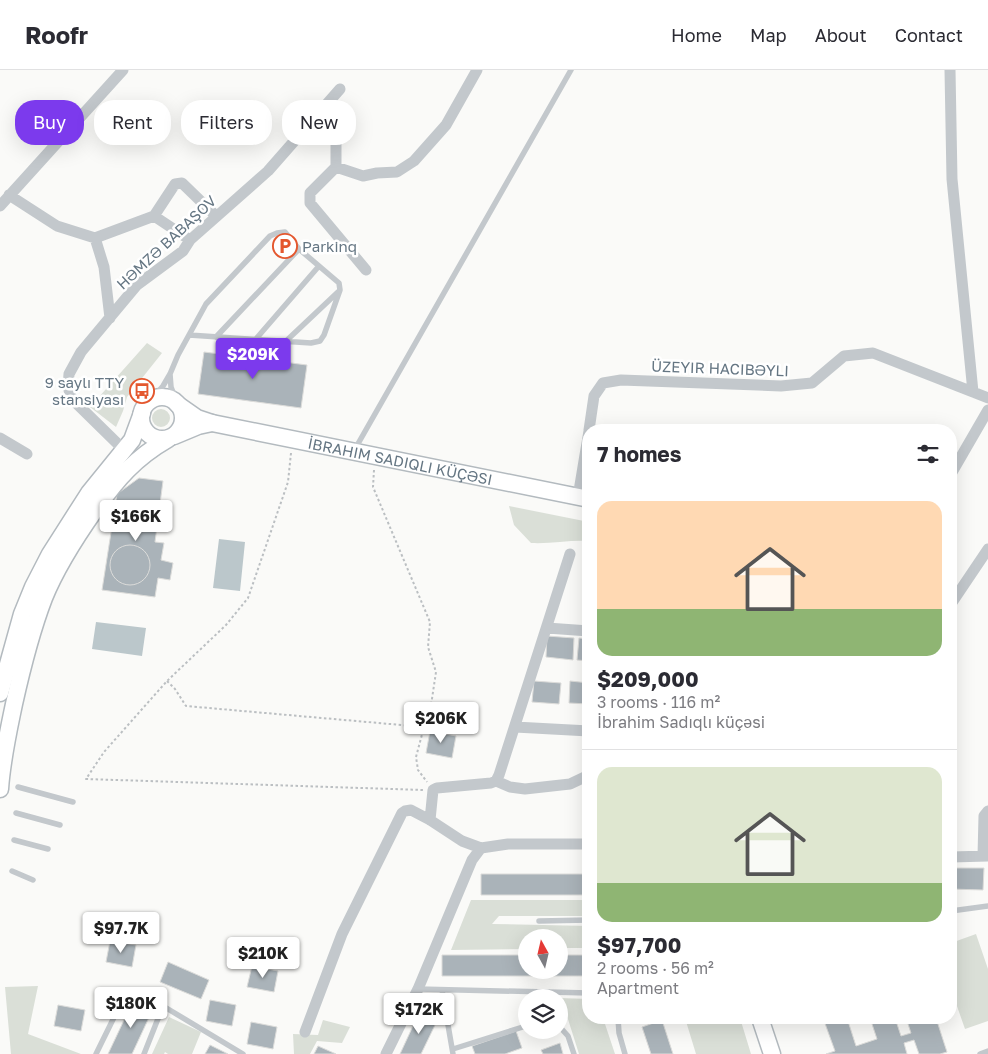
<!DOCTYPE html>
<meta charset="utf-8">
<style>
body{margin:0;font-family:"Golos Text",sans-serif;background:#f2f2f3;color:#2b2b33;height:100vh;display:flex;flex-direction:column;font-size:19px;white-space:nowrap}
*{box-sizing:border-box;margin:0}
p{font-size:16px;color:#7c7c81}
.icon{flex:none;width:28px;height:28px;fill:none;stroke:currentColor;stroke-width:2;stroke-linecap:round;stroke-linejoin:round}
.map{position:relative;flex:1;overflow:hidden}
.sheet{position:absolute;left:582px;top:354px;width:375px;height:600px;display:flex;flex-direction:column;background:#fff;border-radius:20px;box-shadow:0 5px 20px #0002}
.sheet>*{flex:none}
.banner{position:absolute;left:15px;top:30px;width:475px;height:45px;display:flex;gap:10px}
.needle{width:32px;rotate:352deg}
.buttons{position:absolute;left:518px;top:859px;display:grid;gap:10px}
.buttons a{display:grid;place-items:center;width:50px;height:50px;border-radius:50%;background:#fff;box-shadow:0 5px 20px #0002;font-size:25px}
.price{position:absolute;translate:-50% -42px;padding:0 11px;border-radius:5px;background:#fff;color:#222;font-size:16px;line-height:32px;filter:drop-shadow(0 1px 2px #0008)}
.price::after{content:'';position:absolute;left:50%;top:30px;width:15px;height:11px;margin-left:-8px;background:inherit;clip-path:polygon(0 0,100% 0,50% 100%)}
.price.on{background:#7c3aed;color:#fff}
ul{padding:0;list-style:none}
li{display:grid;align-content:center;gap:10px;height:265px;padding:0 15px}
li+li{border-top:1px solid #e1e1e2}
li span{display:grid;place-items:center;height:155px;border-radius:15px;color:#555}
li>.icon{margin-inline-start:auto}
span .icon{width:90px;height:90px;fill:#fffc;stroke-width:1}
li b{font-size:21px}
h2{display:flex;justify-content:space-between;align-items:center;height:60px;padding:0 15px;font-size:21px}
.pill{padding:0 18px;border-radius:20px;background:#fff;box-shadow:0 5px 20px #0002;font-size:18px;line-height:45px}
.pill.on{background:#7c3aed;color:#fff}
header{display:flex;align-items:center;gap:30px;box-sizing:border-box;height:70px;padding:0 25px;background:#fff;border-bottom:1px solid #e1e1e2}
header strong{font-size:24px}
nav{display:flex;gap:28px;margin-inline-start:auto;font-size:18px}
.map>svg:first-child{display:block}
.green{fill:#dadfd7}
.water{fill:#bbc7cb}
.building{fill:#aab3b9;stroke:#dcdcda}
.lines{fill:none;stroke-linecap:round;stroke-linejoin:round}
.secondary-casing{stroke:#b3babf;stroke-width:19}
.path{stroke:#bbbfc2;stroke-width:2;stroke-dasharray:2.5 2.5;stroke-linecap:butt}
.lane{stroke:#c3c8cc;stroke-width:5.5}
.street{stroke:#c3c8cc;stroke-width:11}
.secondary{stroke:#fff;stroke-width:16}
.labels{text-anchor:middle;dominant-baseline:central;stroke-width:5;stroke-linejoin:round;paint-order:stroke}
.street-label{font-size:15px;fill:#657683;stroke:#fff}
.poi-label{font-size:15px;fill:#657683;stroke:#fff;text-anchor:start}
</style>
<header>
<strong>Roofr</strong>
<nav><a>Home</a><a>Map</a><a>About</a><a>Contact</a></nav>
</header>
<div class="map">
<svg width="988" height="984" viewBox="0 0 988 984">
<rect width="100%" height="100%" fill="#fafaf8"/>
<path class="green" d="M147 273 162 283 127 327 123 341 116 357 90 337Z
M152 348a9 9 0 1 1 18 0a9 9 0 1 1-18 0Z
M509 436 589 452V471C569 470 551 474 531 473L514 455Z
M471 830H589V846H499L492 854 589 856V878H559V868H526V879L451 880Z
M976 864 988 899V951L965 959 951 919V873Z
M38 916 28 964 81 984H11L5 917Z
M559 928 589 929V948H603L615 984H579L567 946H559Z
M169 947 201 962 192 984H168L165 982 164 984H152Z
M685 948H740L751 984H696Z
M323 950 350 957 342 973 317 971 310 984H294L293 964 318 965Z"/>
<path class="water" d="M219 469 245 472 240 521 213 518Z
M96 552 146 558 142 586 92 579Z"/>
<path class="building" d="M204 282 307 295 301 338 198 324Z
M139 408 163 411 155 472 164 473 161 490 173 493 170 510 158 508 155 527 102 520 117 424Z
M110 495a20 20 0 1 1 40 0a20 20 0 1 1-40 0Z
M547 566 574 568 573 590 546 587Z
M579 568 589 569V591L577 590Z
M534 611 561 613 559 634 532 632Z
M570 611 589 613V634L569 633Z
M430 661 456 666 452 688 426 683Z
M951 798H984L983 820 951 819Z
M481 804H589V825H481Z
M110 871 136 875 132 897 106 892Z
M442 885H526V900H559V885H589V906H442Z
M168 892 209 910 201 929 160 912Z
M252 896 278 901 274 922 247 917Z
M134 929 153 939 132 984H108Z
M210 930 236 935 232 956 206 951Z
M58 935 85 940 81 961 54 956Z
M419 943 437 951 421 984H400Z
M823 948H847L856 976 877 969 870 948H895L901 966 911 963 906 948H936L947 982 940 984H919L914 970 904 973 907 984H826L835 981Z
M662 950 673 984H651L642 957Z
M251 952 277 957 273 979 247 974Z
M516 961 522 978 505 984H475L472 976Z
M560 973 563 984H543L541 980Z
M210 975 228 984H205Z
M318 976 336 984H314Z"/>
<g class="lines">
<defs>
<g id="secondary">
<circle cx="162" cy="348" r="21"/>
<path id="s1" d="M212 353 589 429"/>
<path d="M174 366 198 356 212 353 197 348 177 334"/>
<path d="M0 623 22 544 33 517 50 484 89 423 132 370 142 343"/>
<path d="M0 719C2 689 8 663 14 634 22 598 31 562 44 528 57 496 76 467 95 440 117 409 135 388 168 369"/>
<path d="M760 948 772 984"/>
</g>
</defs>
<use href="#secondary" class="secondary-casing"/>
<path class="path" d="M291 383 288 412 248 528 226 555 167 611 104 682 86 709 423 720
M374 400 373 417 430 552 428 577 436 602 430 642 424 657 416 687 418 700 427 712
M167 611 175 619 186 636 424 657"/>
<path class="lane" d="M216 267 299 179
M255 270 319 196
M285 272 338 222
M170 304 171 317 177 333
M148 334 163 316 170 304 178 285 206 234 270 166 277 163 285 162 299 179 339 213 340 220 324 265 320 271 311 273 189 265
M355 379 571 0
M18 717 73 732
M16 743 60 755
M14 770 48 779
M12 801 33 810
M951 841 988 836
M539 851 589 850
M418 919 589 923
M442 920 453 984
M618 948 619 963 625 984
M559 956 568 966 574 984
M453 979 526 956
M96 984 124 927 131 924 163 936 243 984
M144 984 163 936
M980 984 988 981"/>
<path class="street" d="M950 0 952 109 973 322
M336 65V97L363 106 377 103 397 102 414 91 446 55 477 0
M336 97 310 123V133L366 200
M9 125 57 156 95 168 154 146 175 114 182 113 216 146
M0 136 123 0
M154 146 190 170
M95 168 104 197 110 248
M589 360 594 326 603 313 621 310 781 316 812 313 844 286 873 283 988 328
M0 368 27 384
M124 380 72 329 68 317 69 304 81 282 137 215 183 181 190 170 268 101 340 19
M951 404 988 340
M578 427 589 361
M951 534 988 479
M547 558 589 561
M515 657 589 661
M496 711 510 717 525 719 570 714 589 705
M430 750 433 720 437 718 491 713 496 711 499 705 570 484
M481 778 508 774H589
M983 786 984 746 988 741
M951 787 988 786
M305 962 342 864 402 743 405 741 411 740 430 750 462 771 481 778
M386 984 418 919 472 790 481 778"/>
<use href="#secondary" class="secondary"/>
</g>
<defs>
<symbol id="parking-ring" viewBox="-11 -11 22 22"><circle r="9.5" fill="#fff" stroke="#e4572e" stroke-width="1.5"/><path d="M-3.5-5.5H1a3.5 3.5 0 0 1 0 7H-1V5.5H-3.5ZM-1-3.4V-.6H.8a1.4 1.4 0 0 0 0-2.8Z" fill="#e4572e"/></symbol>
<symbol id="bus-ring" viewBox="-11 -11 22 22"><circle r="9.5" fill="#fff" stroke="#e4572e" stroke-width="1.5"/><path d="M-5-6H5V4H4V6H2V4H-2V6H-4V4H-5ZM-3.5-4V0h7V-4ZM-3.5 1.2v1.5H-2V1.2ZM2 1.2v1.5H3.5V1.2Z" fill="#e4572e"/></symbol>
</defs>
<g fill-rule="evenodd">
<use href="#parking-ring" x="271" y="162" width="28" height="28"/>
<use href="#bus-ring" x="128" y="307" width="28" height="28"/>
</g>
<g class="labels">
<g class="street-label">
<text transform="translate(166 172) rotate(-43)">HƏMZƏ BABAŞOV</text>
<text transform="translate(720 298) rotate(2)">ÜZEYIR HACIBƏYLI</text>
<text stroke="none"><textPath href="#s1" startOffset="192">İBRAHIM SADIQLI KÜÇƏSI</textPath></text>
</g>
<g class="poi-label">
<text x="302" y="176">Parkinq</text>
<text x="124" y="312" text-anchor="end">9 saylı TTY<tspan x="124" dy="17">stansiyası</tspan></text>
</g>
</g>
</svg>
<div class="buttons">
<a><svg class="needle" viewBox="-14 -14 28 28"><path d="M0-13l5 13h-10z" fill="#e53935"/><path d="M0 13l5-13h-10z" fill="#7c7c81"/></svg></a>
<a><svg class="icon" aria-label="layers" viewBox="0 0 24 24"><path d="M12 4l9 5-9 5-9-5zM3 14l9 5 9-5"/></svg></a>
</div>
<b class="price on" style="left:253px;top:310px">$209K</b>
<b class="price" style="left:136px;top:472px">$166K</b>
<b class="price" style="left:441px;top:674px">$206K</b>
<b class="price" style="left:121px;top:884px">$97.7K</b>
<b class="price" style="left:263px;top:909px">$210K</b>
<b class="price" style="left:131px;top:959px">$180K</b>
<b class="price" style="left:419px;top:965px">$172K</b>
<div class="banner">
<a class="pill on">Buy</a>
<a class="pill">Rent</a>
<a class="pill">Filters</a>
<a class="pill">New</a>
</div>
<section class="sheet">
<h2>7 homes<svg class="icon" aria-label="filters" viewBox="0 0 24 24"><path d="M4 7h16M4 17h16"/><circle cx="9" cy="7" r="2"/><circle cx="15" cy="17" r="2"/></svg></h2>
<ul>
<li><span style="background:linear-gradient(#ffd9b3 70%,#8fb573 0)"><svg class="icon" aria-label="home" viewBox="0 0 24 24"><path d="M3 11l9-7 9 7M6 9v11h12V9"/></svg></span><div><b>$209,000</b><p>3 rooms · 116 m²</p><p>İbrahim Sadıqlı küçəsi</p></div></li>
<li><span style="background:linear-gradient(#dfe7d0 75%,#8fb573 0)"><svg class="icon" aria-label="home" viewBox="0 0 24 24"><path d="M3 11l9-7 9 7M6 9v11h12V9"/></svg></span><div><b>$97,700</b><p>2 rooms · 56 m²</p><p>Apartment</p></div></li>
</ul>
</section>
</div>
